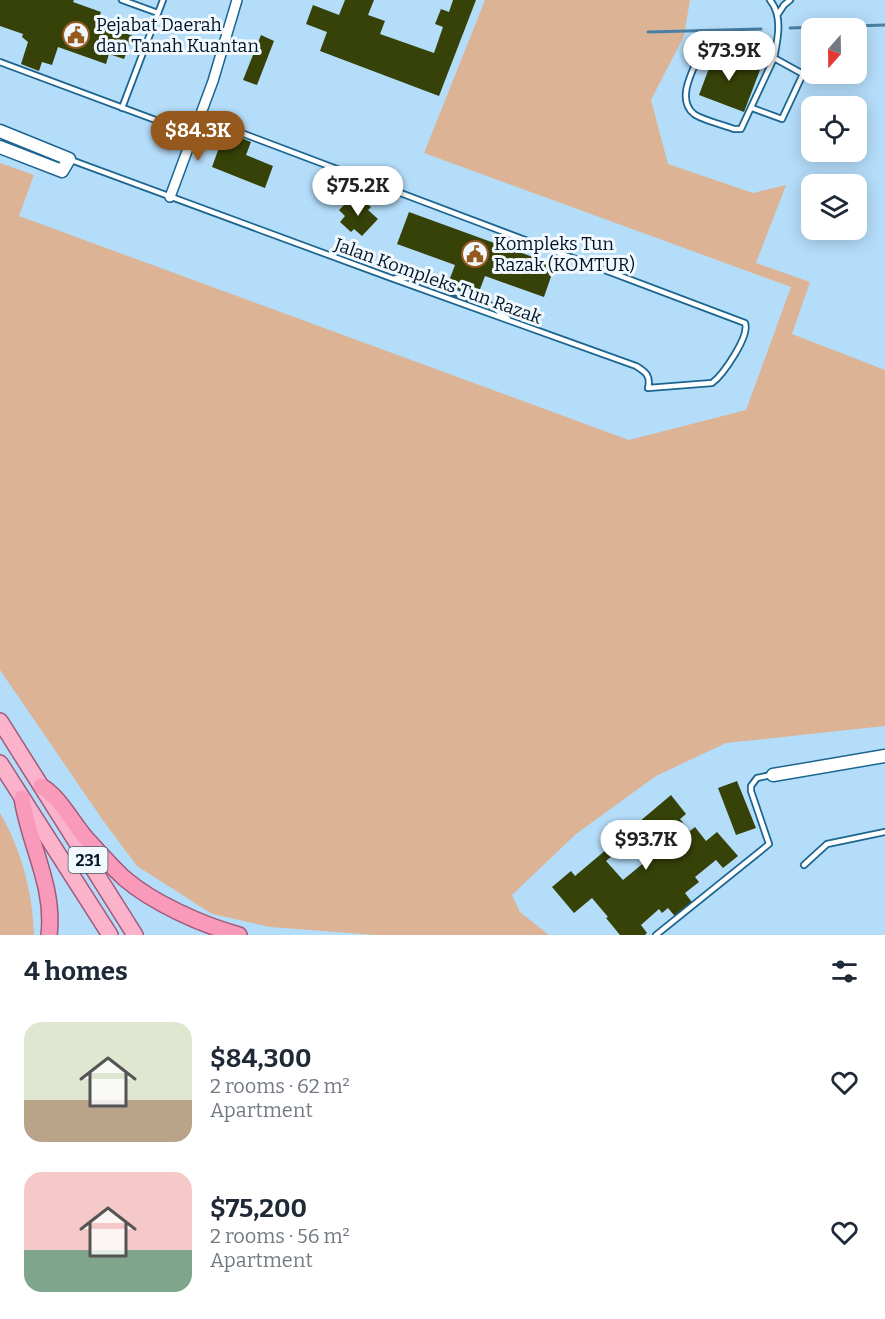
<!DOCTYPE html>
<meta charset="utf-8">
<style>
body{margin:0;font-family:Bitter,serif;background:#f6f6f7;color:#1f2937;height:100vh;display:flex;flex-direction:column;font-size:22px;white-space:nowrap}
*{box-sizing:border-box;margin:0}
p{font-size:20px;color:#747a83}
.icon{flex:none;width:33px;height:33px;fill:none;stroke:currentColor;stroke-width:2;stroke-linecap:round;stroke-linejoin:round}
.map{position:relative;height:935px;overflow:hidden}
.side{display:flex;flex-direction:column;background:#fff;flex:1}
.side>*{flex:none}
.needle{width:39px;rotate:200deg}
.controls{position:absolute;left:801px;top:18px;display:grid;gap:12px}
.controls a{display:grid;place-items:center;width:66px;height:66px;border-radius:12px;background:#fff;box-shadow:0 3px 15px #0003;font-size:30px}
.price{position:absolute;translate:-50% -51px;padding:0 14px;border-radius:21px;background:#fff;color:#222;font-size:20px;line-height:39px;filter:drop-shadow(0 2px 3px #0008)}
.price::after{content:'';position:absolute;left:50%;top:36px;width:18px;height:14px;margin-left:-9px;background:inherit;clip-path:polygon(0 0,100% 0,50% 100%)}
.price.active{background:#96591d;color:#fff}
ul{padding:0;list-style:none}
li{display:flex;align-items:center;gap:18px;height:150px;padding:0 24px}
li span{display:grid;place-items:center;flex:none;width:168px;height:120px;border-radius:18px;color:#555}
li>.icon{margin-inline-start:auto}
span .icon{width:72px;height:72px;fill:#fffc;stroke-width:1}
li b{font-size:26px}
h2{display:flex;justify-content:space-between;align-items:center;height:72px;padding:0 24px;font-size:26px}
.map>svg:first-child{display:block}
.green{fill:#dcb495}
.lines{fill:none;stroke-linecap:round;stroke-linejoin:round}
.stream{stroke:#4a80a6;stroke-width:3}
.building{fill:#374209;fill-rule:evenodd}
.service-casing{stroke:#1b6590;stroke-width:8}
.minor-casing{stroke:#1b6590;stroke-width:12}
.tertiary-casing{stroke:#1b6590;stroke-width:15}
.primary-casing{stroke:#a25a7b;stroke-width:18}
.trunk-casing{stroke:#a25a7b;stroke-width:18}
.service{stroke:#fff;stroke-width:4.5}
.minor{stroke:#fff;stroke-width:9}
.tertiary{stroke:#fff;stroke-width:12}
.primary{stroke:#fbb3cb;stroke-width:15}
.trunk{stroke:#fa9aba;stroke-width:15}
.labels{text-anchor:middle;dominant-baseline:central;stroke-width:6;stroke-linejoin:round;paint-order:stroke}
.shield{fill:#f2f9fe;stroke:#495966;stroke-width:1.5}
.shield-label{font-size:16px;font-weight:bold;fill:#001425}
.poi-label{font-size:18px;fill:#001425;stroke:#f2f9fe;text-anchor:start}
.street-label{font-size:18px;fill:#001425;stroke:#f2f9fe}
</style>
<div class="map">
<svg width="885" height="935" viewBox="0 0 885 935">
<rect width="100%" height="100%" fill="#b4ddfa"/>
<path class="green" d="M485 0H690L684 36 651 100 668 164 753 193 786 185 756 263 810 282 792 334 885 370V726L726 743 656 776 576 834 512 895 520 912 549 935H376L270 927 212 914 137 866 104 822 0 670V163L34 175 19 216 629 440 746 410 791 287 424 153Z
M0 813C21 849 33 893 34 935H0Z"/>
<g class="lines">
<path class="stream" d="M790 28 885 25
M648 32 761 29"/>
</g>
<path class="building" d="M0 0H74L73 2 101 12 97 23 133 36 124 59 109 54 106 64 58 47 52 65 42 62 39 71 21 64 28 42 22 37 23 34 0 26Z
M345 0H374L368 15 385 21 380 34 434 53 443 27 435 24 441 9 449 12 453 0H476L439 96 320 51 327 32 306 24 313 5 339 15Z
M261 35 274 41 257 85 243 80Z
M715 52 760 70 744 112 699 95Z
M225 131 251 142 246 155 273 166 265 188 212 167Z
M361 199 371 207 368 210 378 219 362 236 354 229 351 232 340 222 345 216 339 210 348 201 354 207Z
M409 212 555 265 544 297 485 276 474 305 444 294 455 265 397 244Z
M737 781 756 828 736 835 718 788Z
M671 795 686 814 680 819 690 831 695 827 706 841 717 832 738 856 723 868 716 860 695 877 699 882 685 893 695 906 678 920 668 908 662 913 659 909 641 925 647 933 645 935H620L606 918 608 917 592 898 574 913 552 887 571 871 575 876ZM647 826 664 846 623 880 606 861Z"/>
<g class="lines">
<defs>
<path id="service" d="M122 0 158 13
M778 14 784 5 790 0
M719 41 774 58 741 129H734C724 125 702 120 694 114 674 98 696 65 703 47Z
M0 62 193 134
M122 108 163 0
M752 108 782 119 803 74 774 58C778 38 783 16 770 0
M71 160 391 278 636 366C646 372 651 376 648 388L712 383C723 375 750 336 745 323L199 117
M396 278H417L492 306 508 319
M804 865 827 844 885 832
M656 935 769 844 751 791V786L757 778 771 775"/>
<path id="minor" d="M170 197 213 81 237 0"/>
<path id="tertiary" d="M0 131 69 159 62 171 0 147
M773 775 885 756"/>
<path id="primary" d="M0 721 135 935
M0 763 110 935"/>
<path id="trunk" d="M41 786C61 798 71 821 86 838 98 851 111 866 124 878 153 903 202 925 239 935
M22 798C29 845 55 886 49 935"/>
</defs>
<use href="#service" class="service-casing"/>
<use href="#minor" class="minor-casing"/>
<use href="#tertiary" class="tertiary-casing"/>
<use href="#primary" class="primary-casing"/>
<use href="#trunk" class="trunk-casing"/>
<use href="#service" class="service"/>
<use href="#minor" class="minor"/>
<use href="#tertiary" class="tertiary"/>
<use href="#primary" class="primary"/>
<use href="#trunk" class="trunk"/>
</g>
<defs>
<symbol id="civic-ring" viewBox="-11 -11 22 22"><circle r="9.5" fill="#f2f9fe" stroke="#96591d" stroke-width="1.5"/><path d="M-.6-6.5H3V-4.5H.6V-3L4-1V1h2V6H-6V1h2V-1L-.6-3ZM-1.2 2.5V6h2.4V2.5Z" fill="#96591d"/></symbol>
</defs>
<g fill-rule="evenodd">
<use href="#civic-ring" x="61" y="20" width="30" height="30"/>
<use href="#civic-ring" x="460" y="239" width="30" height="30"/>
</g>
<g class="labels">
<rect class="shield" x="68.5" y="847" width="39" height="26" rx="4.5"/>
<g class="shield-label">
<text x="88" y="860">231</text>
</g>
<g class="poi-label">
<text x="96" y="25">Pejabat Daerah<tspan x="96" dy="21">dan Tanah Kuantan</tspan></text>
<text x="494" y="244">Kompleks Tun<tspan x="494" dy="21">Razak (KOMTUR)</tspan></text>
</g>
<g class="street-label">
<text transform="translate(438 281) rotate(20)">Jalan Kompleks Tun Razak</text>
</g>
</g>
</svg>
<div class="controls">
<a><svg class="needle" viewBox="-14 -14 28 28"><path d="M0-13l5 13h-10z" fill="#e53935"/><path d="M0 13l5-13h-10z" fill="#747a83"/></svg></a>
<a><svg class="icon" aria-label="locate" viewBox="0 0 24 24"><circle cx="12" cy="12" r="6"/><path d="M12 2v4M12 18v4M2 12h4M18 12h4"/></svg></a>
<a><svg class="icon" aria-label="layers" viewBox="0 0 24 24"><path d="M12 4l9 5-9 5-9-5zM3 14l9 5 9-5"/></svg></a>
</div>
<b class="price" style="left:729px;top:82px">$73.9K</b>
<b class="price active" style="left:198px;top:162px">$84.3K</b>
<b class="price" style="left:358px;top:217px">$75.2K</b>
<b class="price" style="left:646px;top:871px">$93.7K</b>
</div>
<section class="side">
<h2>4 homes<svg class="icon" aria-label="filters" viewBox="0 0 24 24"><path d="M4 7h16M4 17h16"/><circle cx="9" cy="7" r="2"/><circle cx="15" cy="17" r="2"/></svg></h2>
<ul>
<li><span style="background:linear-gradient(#dfe7d0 65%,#b9a48a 0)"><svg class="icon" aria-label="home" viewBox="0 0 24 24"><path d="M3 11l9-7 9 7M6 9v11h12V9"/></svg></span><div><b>$84,300</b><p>2 rooms · 62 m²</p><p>Apartment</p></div><svg class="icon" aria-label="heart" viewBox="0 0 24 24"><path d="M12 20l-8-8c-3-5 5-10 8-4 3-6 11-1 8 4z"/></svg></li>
<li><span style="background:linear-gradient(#f6c9c9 65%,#7fa58c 0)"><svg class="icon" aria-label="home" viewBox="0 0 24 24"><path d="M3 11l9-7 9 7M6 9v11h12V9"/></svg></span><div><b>$75,200</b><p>2 rooms · 56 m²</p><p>Apartment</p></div><svg class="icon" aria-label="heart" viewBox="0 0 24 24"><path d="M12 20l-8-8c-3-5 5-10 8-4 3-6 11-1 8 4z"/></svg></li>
</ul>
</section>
